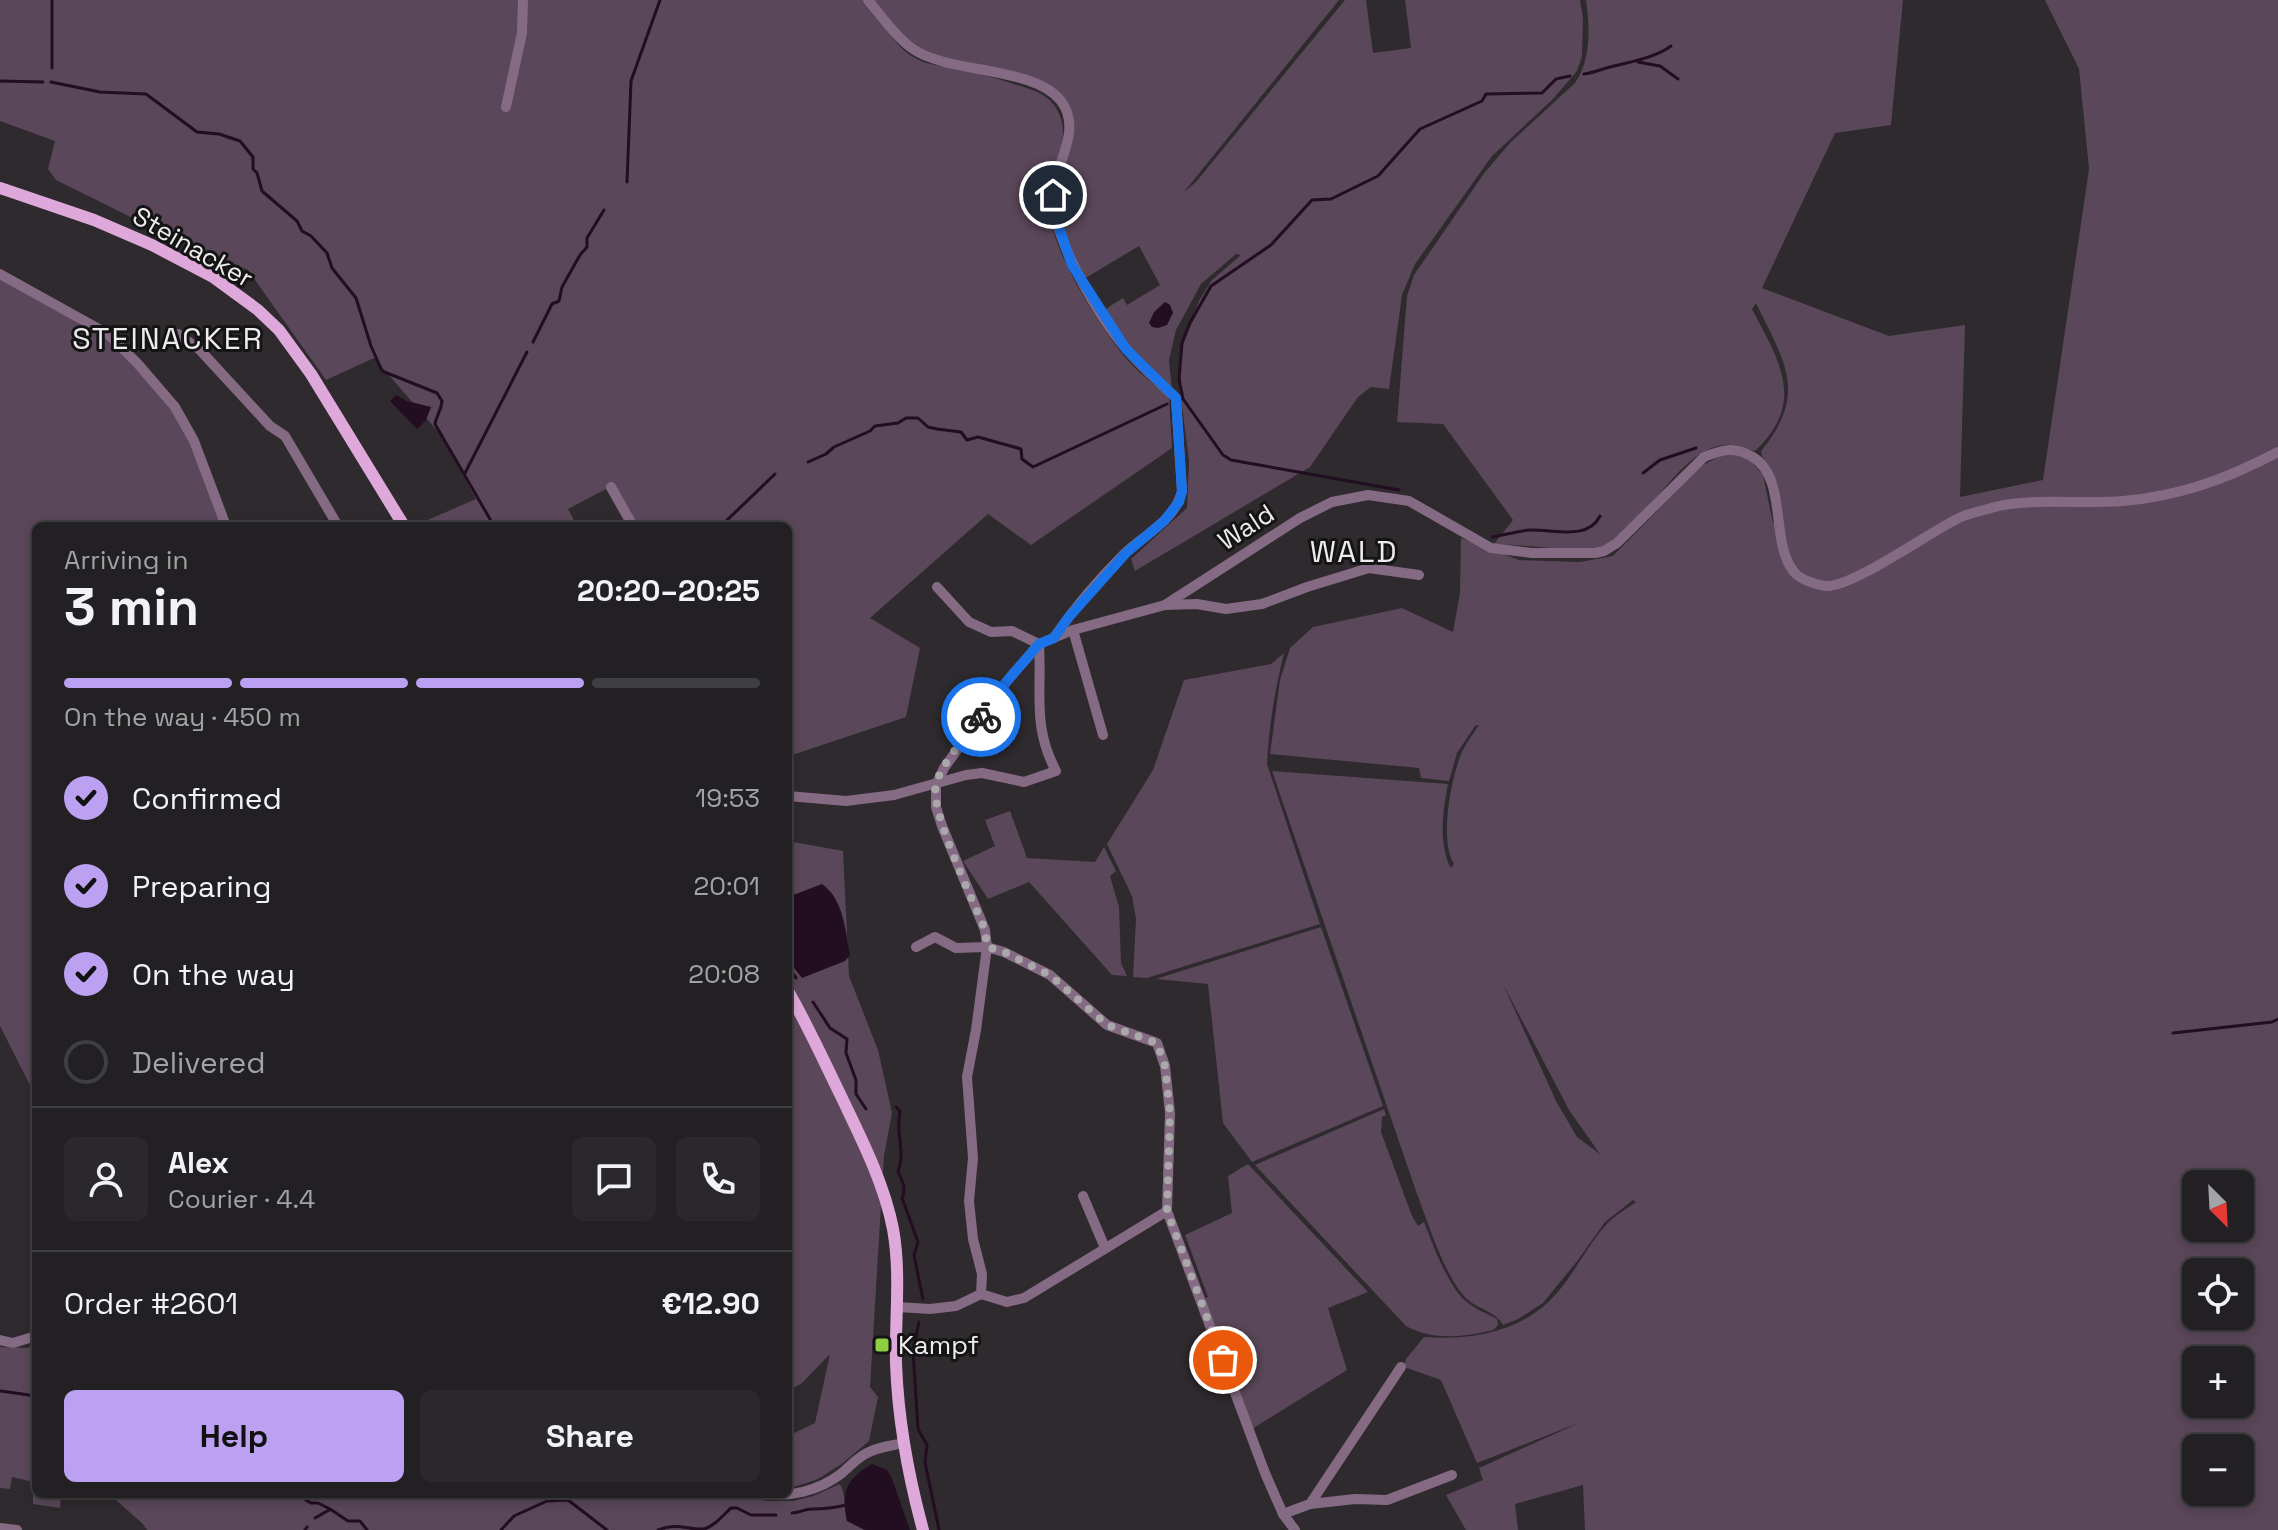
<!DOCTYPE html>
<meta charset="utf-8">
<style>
:root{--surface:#222022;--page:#2a282a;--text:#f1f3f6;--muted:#a2a3a5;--line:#3f3e40;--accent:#bca0f2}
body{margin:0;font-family:"Space Grotesk",sans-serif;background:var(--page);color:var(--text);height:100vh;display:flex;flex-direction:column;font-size:30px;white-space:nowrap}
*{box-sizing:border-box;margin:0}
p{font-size:26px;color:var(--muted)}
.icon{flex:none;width:44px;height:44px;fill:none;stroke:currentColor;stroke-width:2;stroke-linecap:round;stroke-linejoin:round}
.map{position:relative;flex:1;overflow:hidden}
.drawer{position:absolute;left:32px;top:522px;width:760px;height:976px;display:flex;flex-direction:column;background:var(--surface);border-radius:12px;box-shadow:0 4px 12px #0003,0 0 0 2px var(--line)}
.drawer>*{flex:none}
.needle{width:52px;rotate:156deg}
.controls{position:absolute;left:2182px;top:1170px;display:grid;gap:16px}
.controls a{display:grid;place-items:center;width:72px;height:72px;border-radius:12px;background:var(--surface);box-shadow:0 4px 12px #0003,0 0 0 2px var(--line);font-size:40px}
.pin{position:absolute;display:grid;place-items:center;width:68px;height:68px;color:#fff;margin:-34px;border:4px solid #fff;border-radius:50%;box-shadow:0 2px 8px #0007}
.courier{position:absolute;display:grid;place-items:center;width:80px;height:80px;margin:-40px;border:6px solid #1a73e8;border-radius:50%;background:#fff;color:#222;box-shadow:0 2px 10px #0007}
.head em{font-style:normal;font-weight:700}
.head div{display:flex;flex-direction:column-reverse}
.head{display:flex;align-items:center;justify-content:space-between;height:136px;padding:0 32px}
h1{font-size:52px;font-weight:700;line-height:60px}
.bar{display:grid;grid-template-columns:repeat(4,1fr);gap:12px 8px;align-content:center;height:96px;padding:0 32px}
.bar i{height:10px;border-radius:6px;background:var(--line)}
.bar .on{background:var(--accent)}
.bar p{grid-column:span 4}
.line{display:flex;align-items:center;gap:20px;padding:0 32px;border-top:2px solid var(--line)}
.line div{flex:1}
.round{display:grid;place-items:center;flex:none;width:84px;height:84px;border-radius:12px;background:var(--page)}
ol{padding:0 32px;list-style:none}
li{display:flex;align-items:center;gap:24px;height:88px}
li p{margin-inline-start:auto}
li .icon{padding:8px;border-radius:50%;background:var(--accent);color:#111;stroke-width:4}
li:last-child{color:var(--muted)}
li i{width:44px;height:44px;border:4px solid var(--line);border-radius:50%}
.action{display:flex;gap:16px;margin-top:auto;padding:16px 32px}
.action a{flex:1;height:92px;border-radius:12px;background:var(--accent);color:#111;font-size:32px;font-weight:700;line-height:92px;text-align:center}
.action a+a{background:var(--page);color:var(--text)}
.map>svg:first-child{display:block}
.green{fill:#5a4759;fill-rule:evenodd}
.water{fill:#220d21}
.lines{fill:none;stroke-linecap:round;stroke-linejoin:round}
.stream{stroke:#220d21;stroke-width:3}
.minor{stroke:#856a83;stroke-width:10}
.major{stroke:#dfa8da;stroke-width:12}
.done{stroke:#aba8ab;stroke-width:8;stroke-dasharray:0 14.4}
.route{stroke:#1a73e8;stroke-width:10}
.poi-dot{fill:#8fcd42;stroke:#151415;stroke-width:3}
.labels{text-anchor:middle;stroke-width:6;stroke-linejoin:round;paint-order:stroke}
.street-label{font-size:26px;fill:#eeecee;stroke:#151415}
.poi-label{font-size:26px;fill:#eeecee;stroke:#151415;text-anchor:start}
.quarter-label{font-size:30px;letter-spacing:2px;fill:#eeecee;stroke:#151415}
</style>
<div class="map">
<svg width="2278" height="1530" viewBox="0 0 2278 1530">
<rect width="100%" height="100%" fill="#2e2a2e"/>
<g class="green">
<path d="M0 0H865C870 11 878 21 886 30 895 41 904 53 917 59 925 64 937 65 946 67 970 72 994 77 1017 85 1031 89 1045 93 1054 105 1077 138 1049 164 1048 198 1046 243 1096 321 1124 356 1137 371 1153 384 1169 397L1172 448 1031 545 988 514 870 618 920 648 906 717 789 756 788 526H627L606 489 568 509 577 526H414L476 499 440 434 374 358 326 380 248 270 197 250 56 180 48 169 55 141 0 121Z"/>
<polygon points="872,0 1339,0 1184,192 1196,182 1345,0 1366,0 1373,53 1411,48 1405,0 1580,0 1583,19 1582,56 1577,71 1553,99 1492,156 1415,264 1402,295 1389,389 1371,387 1358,397 1310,467 1135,571 1131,559 1187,508 1189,461 1181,397 1180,352 1199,301 1212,280 1241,255 1236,254 1201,284 1176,330 1169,360 1172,390 1147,363 1128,346 1104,310 1123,298 1127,305 1160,285 1139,246 1084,279 1059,221 1056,196 1071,120 1046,84 941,58 915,47 894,27"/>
<path d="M1586 0H1903L1891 125 1835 133 1762 288 1889 336 1965 325 1960 497 2043 480 2089 169 2079 69 2045 0H2278V1530H1585L1583 1485 1515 1504 1518 1530H1466L1446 1495 1483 1480 1479 1468 1581 1422 1477 1463 1441 1380 1404 1367 1406 1359 1424 1337C1466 1340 1513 1334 1546 1304 1571 1282 1584 1249 1606 1225 1614 1216 1626 1209 1636 1202L1633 1200 1605 1222 1578 1260 1543 1303 1518 1319 1503 1325C1495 1310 1475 1309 1464 1296 1444 1274 1428 1223 1417 1194L1272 771 1448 784C1443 810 1438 844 1451 868L1454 864C1439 841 1451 777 1462 752 1466 743 1473 734 1479 725L1475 726 1457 753 1449 781 1421 778 1419 768 1270 754 1280 680 1290 648 1313 627 1402 608 1453 632 1460 593 1461 538 1519 560 1580 562 1613 556 1701 466 1722 455H1741L1752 462 1763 475 1773 523 1783 521 1773 473 1762 456 1761 451C1809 393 1784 361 1756 303L1752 309C1779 361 1807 402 1755 451 1745 448 1736 444 1725 445 1675 449 1644 537 1592 550 1583 553 1571 550 1561 549 1539 547 1516 545 1494 544L1513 520 1443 424 1397 422 1407 296 1414 275 1485 172 1511 142 1575 83C1591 60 1590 28 1586 0ZM1503 984 1569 1110 1600 1154 1577 1137 1556 1101ZM2196 1184H2240V1228H2196ZM2196 1272H2240V1316H2196ZM2196 1360H2240V1404H2196ZM2196 1448H2240V1492H2196Z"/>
<polygon points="0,274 108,334 175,407 226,526 36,526 36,1097 0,1026"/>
<path d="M1284 653C1275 689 1269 726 1267 764L1320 924 1147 978 1133 977 1136 919 1132 896 1107 844 1153 770 1184 680 1271 664Z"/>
<polygon points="1010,811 1027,858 1095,862 1104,847 1116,871 1110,876 1119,907 1121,963 1127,976 1112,975 1029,882 988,899 963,861 995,846 985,820"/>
<polygon points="788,841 843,851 849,976 878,1050 892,1113 884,1156 870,1387 878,1397 869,1441 843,1463 818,1479 788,1489 788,1436 815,1423 830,1354 802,1383 788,1391"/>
<polygon points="1321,927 1383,1106 1252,1162 1223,1123 1208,984 1156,979"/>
<path d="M1384 1109 1386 1115 1382 1117 1381 1132 1412 1216 1418 1226 1424 1222C1432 1243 1450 1291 1468 1303 1476 1309 1487 1314 1497 1319L1498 1325 1493 1330C1465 1337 1432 1341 1406 1326L1255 1165Z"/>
<polygon points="1248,1164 1368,1292 1328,1308 1347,1370 1252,1429 1204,1299 1208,1297 1185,1235 1232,1213 1228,1176"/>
<polygon points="36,1345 36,1494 61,1494 60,1508 33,1504 33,1482 12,1477 10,1489 0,1488 0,1347 27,1348"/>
<path d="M840 1484C846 1494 844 1509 847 1521L865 1530H147L143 1524 109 1494H392L426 1499 456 1494 626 1496 717 1494 768 1501H793L813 1496Z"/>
</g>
<g class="water">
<polygon points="1165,302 1170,305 1173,313 1167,325 1158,328 1152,327 1149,323 1154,312"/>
<polygon points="396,395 407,401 431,407 426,420 417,429 390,401"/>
<path d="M822 884C844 900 845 930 850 955L845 961 802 978 788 960V897Z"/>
<path d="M872 1464 887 1470 891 1476 910 1530H865L847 1521C841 1492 846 1479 872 1464Z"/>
</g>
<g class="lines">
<g class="stream">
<polyline points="52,0 52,68"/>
<polyline points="1638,62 1660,66 1678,79"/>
<path d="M1584 74C1594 73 1601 69 1610 67 1629 62 1655 58 1671 46"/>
<polyline points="0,81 43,82"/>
<path d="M51 82 100 92 146 94 197 132 219 134 240 141 253 157V169L257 173 262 191 297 221 302 231 311 236 327 253 332 268 356 298 371 346 382 371 437 393 442 401C441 412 436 416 435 424L494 526"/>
<polyline points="627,182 631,81 660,0"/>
<polyline points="533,342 552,304 559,301 562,287 580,255 587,247 587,238 604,210"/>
<polyline points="808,462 826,454 834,447 870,431 875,426 898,423 906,418 918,418 928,427 937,429 961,432 967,440 978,437 1021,449 1022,459 1033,467 1167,404"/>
<polyline points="465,473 527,352"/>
<polyline points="1643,473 1660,460 1696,448"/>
<polyline points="1399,490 1231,460 1223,455 1183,399 1179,379 1182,343 1190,323 1211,286 1271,245 1312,200 1331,199 1378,176 1420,129 1482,101 1486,94 1542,93 1556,79 1570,76"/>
<polyline points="721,526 775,474"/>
<path d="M1492 537C1505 535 1518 531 1530 530 1553 529 1588 541 1600 516"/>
<polyline points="788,967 796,978"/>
<polyline points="813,1002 830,1028 847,1039 846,1053 856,1080 856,1094 866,1109"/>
<polyline points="2173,1033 2272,1022 2278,1019"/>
<path d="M896 1107 900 1111C895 1134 906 1150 898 1171 902 1181 907 1188 902 1198L918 1242 914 1255 923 1299"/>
<polyline points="919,1322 913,1351 918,1429 927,1445 925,1462 939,1530"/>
<polyline points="1,1391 36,1396"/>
<polyline points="296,1494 311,1503 318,1503 330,1509 348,1521 360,1521 367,1530"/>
<path d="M792 1513C799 1513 804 1509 812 1509 824 1509 834 1508 846 1505"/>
<polyline points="315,1518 329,1510"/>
<polyline points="305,1530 307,1527"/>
<polyline points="501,1530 514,1516 547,1501 568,1500 607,1530"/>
<path d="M658 1530C678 1522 687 1530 704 1529 715 1526 723 1515 731 1508H737L751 1515H776"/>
</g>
<g class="minor">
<path d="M868 0C882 17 896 37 913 49 949 74 1034 66 1061 101 1083 130 1055 164 1053 194 1051 237 1100 319 1128 351 1143 368 1160 383 1176 398L1182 491C1175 521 1145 534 1124 554 1099 579 1075 607 1055 636"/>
<polyline points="506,107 522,33 523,0"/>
<polyline points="0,274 108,334 138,364 175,407 194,441 226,526"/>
<polyline points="178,334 200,350 270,426 285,436 338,526"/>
<polyline points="611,487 633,526"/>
<path d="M1165 605 1300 518 1332 502 1368 495 1409 501 1491 548 1532 553H1595L1604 551 1617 543 1704 457C1721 450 1734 446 1751 456 1789 477 1769 541 1794 572 1802 581 1814 584 1826 586 1852 588 1932 530 1961 517 1968 514 1976 512 1984 510 2026 496 2079 505 2123 501 2180 496 2227 479 2278 452"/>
<polyline points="1073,630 1103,735"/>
<path d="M788 796 846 801 894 795 966 775 982 773 1024 782 1056 771C1032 726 1042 693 1039 644L1012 631 991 632 969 622 937 587"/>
<polyline points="916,947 935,937 956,948 987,947 1004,952 1050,975 1107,1025 1157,1043 1165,1066 1170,1113 1167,1211 1265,1473 1283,1514 1295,1530"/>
<polyline points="1083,1196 1105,1248"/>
<polyline points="981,1294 1007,1302 1024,1298 1167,1211"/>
<polyline points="897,1307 930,1309 956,1306 981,1294 982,1274 973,1239 969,1201 973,1158 967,1077 976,1030 987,947 985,930 942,826 936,807 936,785 944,768 1007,681 1039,644 1073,630 1165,605 1197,604 1226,609 1262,604 1307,587 1369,568 1419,575"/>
<polyline points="0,1340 13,1343 36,1336"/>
<path d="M760 1494C789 1498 819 1491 842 1473 850 1466 857 1458 867 1453 878 1447 891 1446 903 1443"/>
<polyline points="1310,1504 1355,1499 1387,1500 1452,1475"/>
<polyline points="1283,1514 1310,1504 1401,1367"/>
<polyline points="0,1528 17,1530"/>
</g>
<g class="major">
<polyline points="0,188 94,220 152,245 213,277 258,310 279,330 311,374 404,526"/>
<path d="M788 991C807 1024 823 1059 840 1094 860 1136 884 1182 893 1229 901 1273 895 1318 896 1363 898 1420 908 1475 923 1530"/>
</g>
</g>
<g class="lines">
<path class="done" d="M981 717C968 735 942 762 936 784 929 810 973 900 985 930L987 947 1004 952 1050 975 1107 1025 1157 1043 1165 1066 1170 1113 1167 1211 1223 1360"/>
<polyline class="route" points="981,717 1007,681 1039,644 1054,638 1068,618 1126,553 1164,521 1179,502 1182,491 1176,398 1126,349 1072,265 1057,222 1053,195"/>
</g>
<rect class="poi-dot" x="874" y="1337" width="16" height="16" rx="4"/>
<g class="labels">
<g class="street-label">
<text transform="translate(193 247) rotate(30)" y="9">Steinacker</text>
<text transform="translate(1246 527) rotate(-33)" y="9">Wald</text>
</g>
<g class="poi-label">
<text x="898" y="1354">Kampf</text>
</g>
<g class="quarter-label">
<text x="168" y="349">STEINACKER</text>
<text x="1354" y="562">WALD</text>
</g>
</g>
</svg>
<div class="controls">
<a><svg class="needle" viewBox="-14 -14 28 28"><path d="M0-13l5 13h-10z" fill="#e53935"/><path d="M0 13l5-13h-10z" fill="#a2a3a5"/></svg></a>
<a><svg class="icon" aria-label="locate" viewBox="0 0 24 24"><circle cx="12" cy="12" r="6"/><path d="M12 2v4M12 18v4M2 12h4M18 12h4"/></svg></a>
<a>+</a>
<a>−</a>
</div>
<div class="pin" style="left:1223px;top:1360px;background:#ea580c"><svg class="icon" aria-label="bag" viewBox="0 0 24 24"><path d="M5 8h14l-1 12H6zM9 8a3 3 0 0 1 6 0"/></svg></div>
<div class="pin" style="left:1053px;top:195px;background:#1f2937"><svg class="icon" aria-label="home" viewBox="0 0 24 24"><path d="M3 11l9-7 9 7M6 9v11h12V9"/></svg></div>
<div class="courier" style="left:981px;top:717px"><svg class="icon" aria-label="bike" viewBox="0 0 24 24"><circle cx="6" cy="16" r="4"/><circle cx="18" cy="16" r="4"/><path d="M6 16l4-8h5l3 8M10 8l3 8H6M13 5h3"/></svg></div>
<section class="drawer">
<div class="head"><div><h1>3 min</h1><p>Arriving in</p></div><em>20:20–20:25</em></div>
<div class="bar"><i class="on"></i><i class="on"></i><i class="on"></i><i></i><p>On the way · 450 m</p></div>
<ol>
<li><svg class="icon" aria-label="check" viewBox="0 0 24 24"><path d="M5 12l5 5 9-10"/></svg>Confirmed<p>19:53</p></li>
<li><svg class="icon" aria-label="check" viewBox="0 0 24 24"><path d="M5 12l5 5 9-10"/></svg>Preparing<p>20:01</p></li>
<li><svg class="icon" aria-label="check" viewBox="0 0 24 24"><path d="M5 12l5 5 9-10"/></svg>On the way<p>20:08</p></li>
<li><i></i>Delivered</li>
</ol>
<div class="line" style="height:144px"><a class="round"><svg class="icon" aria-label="person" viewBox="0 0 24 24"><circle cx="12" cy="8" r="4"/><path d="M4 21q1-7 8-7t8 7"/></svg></a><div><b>Alex</b><p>Courier · 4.4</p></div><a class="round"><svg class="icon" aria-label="chat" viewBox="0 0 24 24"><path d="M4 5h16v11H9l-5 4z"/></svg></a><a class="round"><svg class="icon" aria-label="phone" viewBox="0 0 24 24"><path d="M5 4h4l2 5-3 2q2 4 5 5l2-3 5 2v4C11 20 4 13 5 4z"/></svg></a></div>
<div class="line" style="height:104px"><div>Order #2601</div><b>€12.90</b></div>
<div class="action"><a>Help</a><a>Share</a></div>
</section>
</div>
